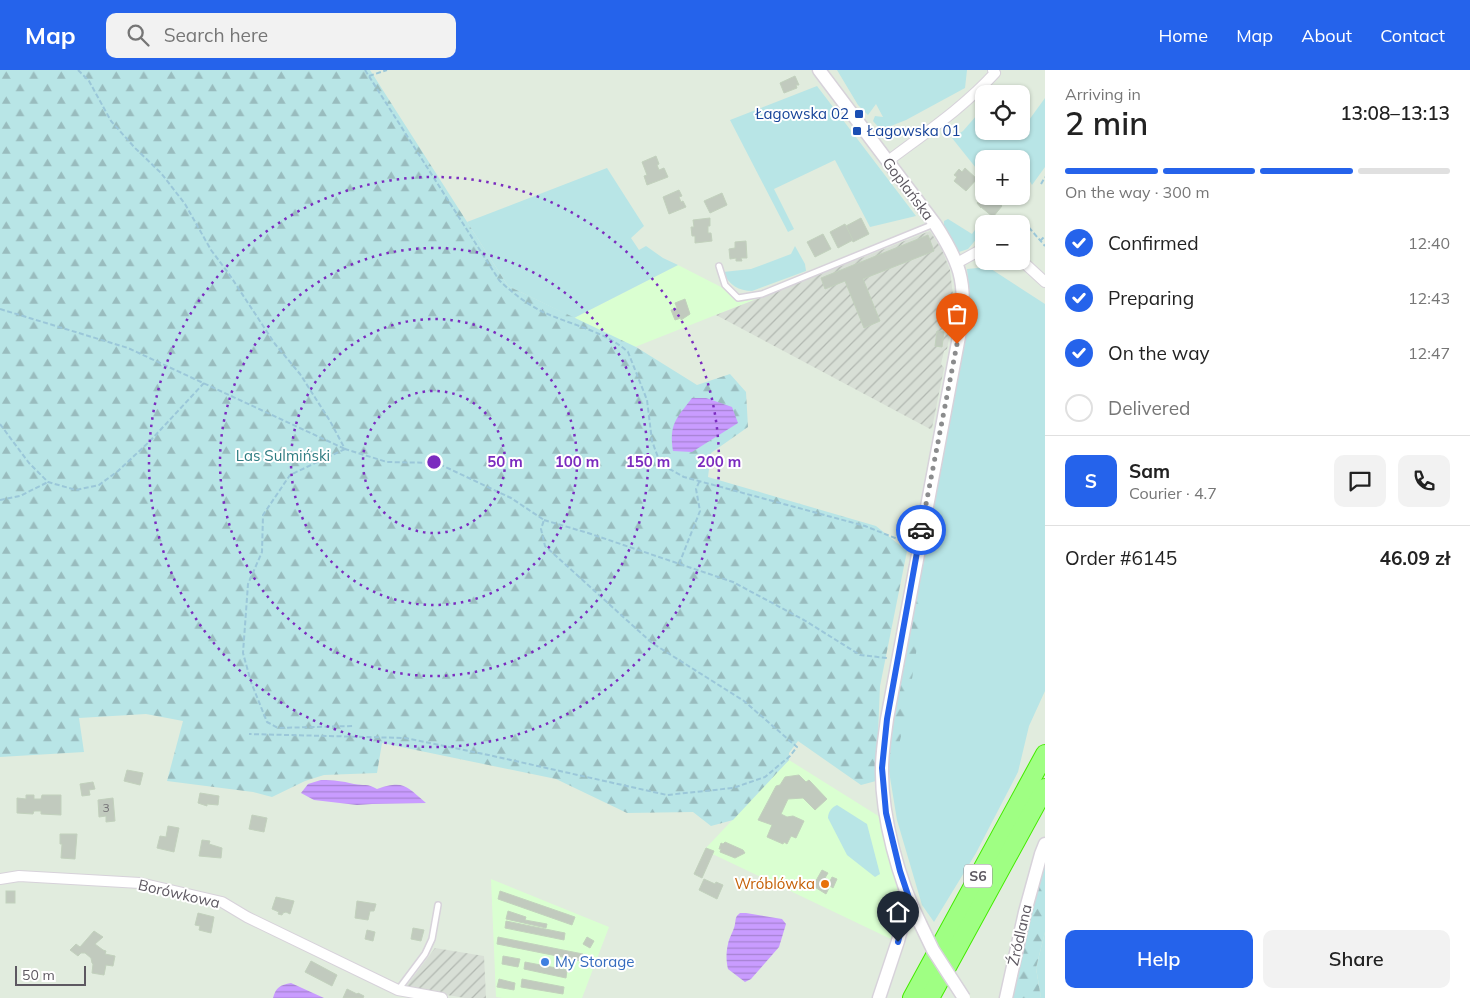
<!DOCTYPE html>
<meta charset="utf-8">
<style>
:root{--surface:#fff;--page:#f2f2f2;--text:#222;--muted:#767676;--line:#e0e0e0;--accent:#2563eb}
body{margin:0;font-family:Mulish,sans-serif;background:var(--page);color:var(--text);height:100vh;display:flex;flex-direction:column;font-size:19px;white-space:nowrap}
*{box-sizing:border-box;margin:0}
p{font-size:16px;color:var(--muted)}
.icon{flex:none;width:28px;height:28px;fill:none;stroke:currentColor;stroke-width:2;stroke-linecap:round;stroke-linejoin:round}
.map{position:relative;flex:1;overflow:hidden}
.panel{display:flex;flex-direction:column;background:var(--surface);width:425px}
.panel>*{flex:none}
.controls{position:absolute;left:975px;top:15px;display:grid;gap:10px}
.controls a{display:grid;place-items:center;width:55px;height:55px;border-radius:10px;background:var(--surface);box-shadow:0 1px 4px #0004;font-size:25px}
.scale{position:absolute;left:15px;bottom:12px;width:71px;box-sizing:border-box;padding-left:5px;border:2px solid #5d5861;border-top:0;font-size:14px;line-height:18px;white-space:nowrap;color:#5d5861;-webkit-text-stroke:4px #fff;paint-order:stroke}
.pin{position:absolute;display:grid;place-items:center;width:42px;height:42px;color:#fff;margin:-51px -21px;border-radius:50% 50% 50% 0;rotate:-45deg;box-shadow:0 0 5px #0007}
.pin .icon{rotate:45deg}
.courier{position:absolute;display:grid;place-items:center;width:50px;height:50px;margin:-25px;border:4px solid #2563eb;border-radius:50%;background:#fff;color:#222;box-shadow:0 1px 6px #0007}
.overview em{font-style:normal;font-weight:600}
.overview div{display:flex;flex-direction:column-reverse}
.overview{display:flex;align-items:center;justify-content:space-between;height:85px;padding:0 20px}
h1{font-size:32px;font-weight:600;line-height:38px}
.bar{display:grid;grid-template-columns:repeat(4,1fr);gap:8px 5px;align-content:center;height:60px;padding:0 20px}
.bar i{height:6px;border-radius:4px;background:var(--line)}
.bar .on{background:var(--accent)}
.bar p{grid-column:span 4}
.line{display:flex;align-items:center;gap:12px;padding:0 20px;border-top:1px solid var(--line)}
.line div{flex:1}
.round{display:grid;place-items:center;flex:none;width:52px;height:52px;border-radius:10px;background:var(--page)}
ol{padding:0 20px;list-style:none}
li{display:flex;align-items:center;gap:15px;height:55px}
li p{margin-inline-start:auto}
li .icon{padding:5px;border-radius:50%;background:var(--accent);color:#fff;stroke-width:4}
li:last-child{color:var(--muted)}
li i{width:28px;height:28px;border:2px solid var(--line);border-radius:50%}
.button{display:flex;gap:10px;margin-top:auto;padding:10px 20px}
.button a{flex:1;height:58px;border-radius:10px;background:var(--accent);color:#fff;font-size:20px;font-weight:600;line-height:58px;text-align:center}
.button a+a{background:var(--page);color:var(--text)}
header{display:flex;align-items:center;gap:30px;box-sizing:border-box;height:70px;padding:0 25px;background:var(--accent);color:#fff}
header strong{font-size:24px}
nav{display:flex;gap:28px;margin-inline-start:auto;font-size:18px}
.search{width:350px;height:45px;background:var(--page);display:flex;align-items:center;gap:12px;box-sizing:border-box;padding:0 18px;border-radius:10px;color:var(--muted);font-size:19px}
main{display:flex;flex:1;min-height:0}
.map>svg:first-child{display:block}
.commercial{fill:#daffd1}
.industrial{fill:url(#industrial-furrows)}
.green{fill:#b8e5e6}
.forest{fill:url(#forest-firs)}
.water{fill:url(#water-rules)}
.building{fill:#c1cabe;stroke:#c2d1bd}
.lines{fill:none;stroke-linecap:round;stroke-linejoin:round}
.service-casing{stroke:#d7d2da;stroke-width:8}
.minor-casing{stroke:#d7d2da;stroke-width:12}
.tertiary-casing{stroke:#d7d2da;stroke-width:15}
.motorway-casing{stroke:#44eb00;stroke-width:20}
.path{stroke:#9bc7d9;stroke-width:2;stroke-dasharray:5 2.5;stroke-linecap:butt}
.service{stroke:#fff;stroke-width:5}
.minor{stroke:#fff;stroke-width:10}
.tertiary{stroke:#fff;stroke-width:12}
.motorway{stroke:#9fff83;stroke-width:18}
.tertiary-bridge-casing{stroke:#d7d2da;stroke-width:15;stroke-linecap:butt}
.tertiary-bridge{stroke:#fff;stroke-width:12}
.done{stroke:#8b8c8d;stroke-width:5;stroke-dasharray:0 9}
.route{stroke:#2563eb;stroke-width:6}
.ring{fill:none;stroke:#7b2cbf;stroke-width:2.5;stroke-dasharray:2.5 5}
.transit-dot{fill:#1a4fb4;stroke:#fff;stroke-width:2}
.food-dot{fill:#e8710a;stroke:#fff;stroke-width:2}
.shop-dot{fill:#3f7fe0;stroke:#fff;stroke-width:2}
.labels{text-anchor:middle;stroke-width:4;stroke-linejoin:round;paint-order:stroke}
.number-label{font-size:12px;fill:#767478}
.shield{fill:#fff;stroke:#8e8a90;stroke-width:1}
.shield-label{font-size:14px;font-weight:bold;fill:#5d5861}
.transit-label{font-size:15px;fill:#164399;stroke:#fff;text-anchor:end}
.street-label{font-size:15px;fill:#5d5861;stroke:#fff}
.park-label{font-size:15px;fill:#2e7c82;stroke:#fff}
.food-label{font-size:15px;fill:#c56008;stroke:#fff;text-anchor:end}
.shop-label{font-size:15px;fill:#366cbe;stroke:#fff;text-anchor:start}
.centre{fill:#7b2cbf;stroke:#fff;stroke-width:2.5}
.ring-label{font-size:15px;text-anchor:middle;font-weight:bold;fill:#7b2cbf;stroke:#fff;stroke-width:4;stroke-linejoin:round;paint-order:stroke}
</style>
<header>
<strong>Map</strong>
<div class="search"><svg class="icon" aria-label="search" viewBox="0 0 24 24"><circle cx="10" cy="10" r="6"/><path d="M15 15l6 6"/></svg>Search here</div>
<nav><a>Home</a><a>Map</a><a>About</a><a>Contact</a></nav>
</header>
<main>
<div class="map">
<svg width="1045" height="928" viewBox="0 0 1045 928">
<defs>
<pattern id="industrial-furrows" width="10" height="10" patternUnits="userSpaceOnUse" patternTransform="scale(1.25)"><rect width="10" height="10" fill="#d8dfd6"/><path d="M-1 1l2-2M0 10L10 0M9 11l2-2" fill="none" stroke="#b2b8b1"/></pattern>
<pattern id="forest-firs" width="22" height="20" patternUnits="userSpaceOnUse" patternTransform="scale(1.25)"><rect width="22" height="20" fill="#b8e5e6"/><path d="M5 1l3.5 6h-7zM16 11l3.5 6h-7z" fill="#99bcbe"/></pattern>
<pattern id="water-rules" width="6" height="5" patternUnits="userSpaceOnUse" patternTransform="scale(1.25)"><rect width="6" height="5" fill="#c99cff"/><path d="M0 2.5h6" fill="none" stroke="#a682d2"/></pattern>
</defs>
<rect width="100%" height="100%" fill="#e1ecde"/>
<g class="commercial">
<polygon points="678,195 721,217 740,232 761,227 635,277 574,248"/>
<polygon points="789,690 880,747 899,827 893,870 704,780"/>
<polygon points="491,809 609,857 582,928 503,928 496,927"/>
</g>
<g class="industrial">
<polygon points="930,161 942,180 950,200 954,234 951,259 947,279 944,281 941,294 944,298 932,358 930,359 716,245"/>
<polygon points="435,878 484,886 486,928 465,928 405,918"/>
</g>
<g class="green">
<polygon points="837,0 967,0 965,18 906,50 881,60 873,51 875,46 883,47 876,34 868,45 858,35"/>
<polygon points="817,16 916,146 870,157 835,90 774,119 794,159 788,162 730,50"/>
<polygon points="1045,28 1045,97 1032,115 1021,95 1021,89 1018,89 1015,83 1009,89 984,89 984,108 952,68 963,61 984,37 984,61 1021,61"/>
<polygon points="607,98 644,156 631,168 639,180 646,176 663,188 678,195 574,248 508,216 467,152"/>
<polygon points="948,149 972,164 977,157 984,161 984,167 979,166 968,179 959,182 944,158 944,151"/>
<path d="M795 176 805 194 806 201 752 221C739 221 729 215 723 202L751 199 791 184Z"/>
<polygon points="988,197 1045,234 1045,621 1029,656 1018,702 976,783 934,852 922,835 897,750 887,689 914,525 965,257 970,226 967,199"/>
<path d="M837 735 867 754 880 804 875 807 847 785 828 748C828 742 832 737 837 735Z"/>
<polygon points="1045,862 1045,928 1041,928 1036,898"/>
</g>
<g class="forest">
<polygon points="0,0 370,0 508,216 636,277 697,315 730,304 746,322 748,357 711,383 708,407 876,456 907,481 880,616 876,711 861,715 798,671 789,683 789,690 733,750 711,756 693,742 627,743 556,709 382,673 377,703 324,705 305,711 272,727 253,722 167,711 183,651 146,644 79,648 84,682 0,687"/>
<polygon points="914,525 924,532 907,641 896,687 887,689 886,676"/>
<polygon points="1045,786 1045,862 1036,898 1041,928 1010,928"/>
</g>
<g class="water">
<path d="M692 328H706L732 337 738 353 692 382 673 381C669 354 676 349 692 328Z"/>
<path d="M321 710C335 710 341 711 354 714 364 716 367 713 377 719 404 710 406 716 426 733L372 734 357 735 314 730 301 723 308 714Z"/>
<path d="M740 843H746L782 849 786 854 779 877 751 909 745 912 728 899C726 891 726 882 728 874 729 867 734 861 735 854 736 848 735 847 740 843Z"/>
<path d="M291 913 324 928H273C276 917 280 915 291 913Z"/>
</g>
<g class="building">
<polygon points="795,6 799,15 796,15 797,18 784,23 780,13"/>
<polygon points="656,86 659,94 657,95 659,100 664,98 668,107 647,115 644,106 647,105 642,92"/>
<polygon points="965,98 977,109 966,121 954,111 957,107 954,105 959,99 962,102"/>
<polygon points="679,120 682,126 679,127 681,132 683,131 686,137 669,144 663,127"/>
<polygon points="722,123 727,135 710,143 704,131"/>
<polygon points="984,125 984,126 991,126 1002,136 993,147 981,137 981,138 977,133"/>
<polygon points="710,148 710,156 708,156 708,163 711,163 712,171 695,173 695,166 692,166 691,157 694,157 693,150"/>
<polygon points="861,148 869,164 853,172 846,156"/>
<polygon points="845,154 853,170 838,178 830,162"/>
<polygon points="823,164 831,179 815,187 807,172"/>
<polygon points="928,165 934,181 863,209 880,251 864,258 845,211 825,219 821,208"/>
<polygon points="746,171 747,188 741,188 742,191 736,191 736,188 730,189 729,179 735,178 735,172"/>
<polygon points="685,229 690,244 681,250 681,248 675,250 671,240 677,238 675,233"/>
<polygon points="937,261 944,262 942,277 935,276"/>
<polygon points="127,700 143,703 140,715 124,711"/>
<polygon points="799,705 806,712 809,710 827,729 815,740 803,728 788,729 781,744 787,747 793,746 804,751 796,768 791,766 787,774 784,772 783,774 767,767 772,755 758,750 776,716 780,715 785,707"/>
<polygon points="93,712 95,719 89,720 90,725 82,726 80,714"/>
<polygon points="200,723 219,726 218,735 207,734 207,736 198,733"/>
<polygon points="26,725 34,725 34,729 41,729 42,725 61,725 61,745 41,744 41,741 34,741 33,744 17,743 17,728 26,729"/>
<polygon points="113,728 115,751 106,752 106,746 99,747 98,730"/>
<polygon points="252,745 267,748 264,762 249,759"/>
<polygon points="168,756 179,758 174,782 157,778 160,766 166,767"/>
<polygon points="60,764 77,764 75,789 61,788 62,774 60,774"/>
<polygon points="202,770 210,771 209,774 222,778 221,788 199,786"/>
<polygon points="725,772 743,780 745,783 735,788 720,782 721,779 719,779 721,773 723,774"/>
<polygon points="706,778 714,781 702,808 694,804"/>
<polygon points="822,800 828,803 825,808 830,811 832,807 837,809 833,818 830,816 826,824 813,816"/>
<polygon points="704,809 715,814 716,812 723,815 717,829 699,820"/>
<rect x="6" y="821" width="9" height="12"/>
<polygon points="500,821 575,847 572,855 498,829"/>
<polygon points="276,827 294,831 290,844 286,842 283,843 282,845 278,844 279,842 272,839"/>
<polygon points="357,831 376,834 374,841 370,841 368,850 355,848"/>
<polygon points="508,841 526,847 525,850 547,854 546,858 506,849"/>
<polygon points="198,843 214,847 211,863 199,860 200,856 195,855"/>
<polygon points="506,851 565,863 564,870 505,858"/>
<polygon points="413,858 424,860 421,871 411,869"/>
<polygon points="367,860 375,862 373,871 365,869"/>
<polygon points="94,861 103,867 95,874 103,880 106,881 105,884 115,886 113,896 106,895 104,905 92,903 93,894 92,893 91,888 85,883 81,883 78,886 70,880 76,874 80,877"/>
<polygon points="498,867 583,884 582,891 497,874"/>
<polygon points="587,867 594,871 590,878 583,874"/>
<polygon points="503,886 520,889 518,897 502,894"/>
<polygon points="311,891 337,905 332,916 305,902"/>
<polygon points="525,892 567,900 566,908 524,899"/>
<polygon points="499,909 515,913 514,920 497,917"/>
<polygon points="522,909 564,917 563,924 521,917"/>
<polygon points="347,919 357,924 358,923 364,926 363,928 343,928"/>
</g>
<g class="lines">
<defs>
<g id="service">
<polyline points="719,196 725,215 738,228 762,224 934,154"/>
<polyline points="398,920 425,884 432,869 438,835"/>
</g>
<g id="minor">
<path d="M888 91C925 63 963 38 995 3L993 0"/>
<polyline points="1021,190 1045,212"/>
<polyline points="957,193 984,178"/>
<polyline points="0,809 19,806 140,813 222,832 247,847 398,920 442,928"/>
</g>
<g id="tertiary">
<path d="M819 0 935 154C959 191 967 211 961 256L887 649C885 665 882 682 882 698 881 746 899 811 920 853"/>
<polyline points="879,928 898,871 905,845 913,840"/>
<polyline points="1006,928 1025,842 1041,784 1045,774"/>
</g>
<g id="motorway">
<polyline points="912,928 1045,684"/>
<polyline points="930,928 1045,718"/>
</g>
</defs>
<use href="#service" class="service-casing"/>
<use href="#minor" class="minor-casing"/>
<use href="#tertiary" class="tertiary-casing"/>
<use href="#motorway" class="motorway-casing"/>
<g class="path">
<polyline points="78,0 89,11 111,51 135,78 161,103 185,134 211,180 229,204 275,274 300,304 330,351 345,379 387,392 437,393 511,428 544,450 541,459 545,476 652,573 744,631 797,677 790,686 765,707 733,718 667,725 484,684 405,668 249,664"/>
<path d="M365 0 499 210C511 222 527 234 543 242 571 255 605 261 628 282L647 330 652 371 659 390 664 396 684 407 865 456 910 474"/>
<polyline points="369,6 387,0"/>
<polyline points="1041,114 1045,107"/>
<polyline points="1019,146 1045,176"/>
<polyline points="1040,171 1045,166"/>
<polyline points="0,239 128,278 345,379"/>
<polyline points="0,354 29,393 48,412 76,420 99,415 118,401 150,371 204,313"/>
<polyline points="345,379 290,405 263,445 262,482 248,514 243,583 251,612 267,652 278,658 353,656"/>
<polyline points="0,430 20,426 48,412"/>
<polyline points="544,450 588,463 733,512 804,550 860,585 887,588"/>
<polyline points="679,494 700,441 696,419 700,410"/>
</g>
<use href="#service" class="service"/>
<use href="#minor" class="minor"/>
<use href="#tertiary" class="tertiary"/>
<use href="#motorway" class="motorway"/>
<defs>
<polyline id="tertiary-bridge" points="920,853 933,880 964,928"/>
</defs>
<use href="#tertiary-bridge" class="tertiary-bridge-casing"/>
<use href="#tertiary-bridge" class="tertiary-bridge"/>
</g>
<g class="lines">
<polyline class="done" points="921,460 957,274"/>
<polyline class="route" points="898,872 905,845 913,840 900,801 886,743 882,698 887,649 921,460"/>
</g>
<g class="ring">
<circle cx="434" cy="392" r="71"/>
<circle cx="434" cy="392" r="143"/>
<circle cx="434" cy="392" r="214"/>
<circle cx="434" cy="392" r="285"/>
</g>
<g class="transit-dot">
<rect x="854" y="39" width="10" height="10" rx="2.5"/>
<rect x="852" y="56" width="10" height="10" rx="2.5"/>
</g>
<circle class="food-dot" cx="825" cy="814" r="5"/>
<circle class="shop-dot" cx="545" cy="892" r="5"/>
<g class="labels">
<g class="number-label">
<text x="106" y="742">3</text>
</g>
<rect class="shield" x="964" y="794.5" width="28" height="23" rx="4"/>
<g class="shield-label">
<text x="978" y="811">S6</text>
</g>
<g class="transit-label">
<text x="849" y="49">Łagowska 02</text>
<text x="867" y="66" text-anchor="start">Łagowska 01</text>
</g>
<g class="street-label">
<text transform="translate(908 119) rotate(53)" y="5">Goplańska</text>
<text transform="translate(179 824) rotate(13)" y="5">Borówkowa</text>
<text transform="translate(1020 865) rotate(-77)" y="5">Źródlana</text>
</g>
<g class="park-label">
<text x="283" y="391">Las Sulmiński</text>
</g>
<g class="food-label">
<text x="815" y="819">Wróblówka</text>
</g>
<g class="shop-label">
<text x="555" y="897">My Storage</text>
</g>
</g>
<circle cx="434" cy="392" r="8" class="centre"/>
<g class="ring-label">
<text x="505" y="397">50 m</text>
<text x="577" y="397">100 m</text>
<text x="648" y="397">150 m</text>
<text x="719" y="397">200 m</text>
</g>
</svg>
<div class="controls">
<a><svg class="icon" aria-label="locate" viewBox="0 0 24 24"><circle cx="12" cy="12" r="6"/><path d="M12 2v4M12 18v4M2 12h4M18 12h4"/></svg></a>
<a>+</a>
<a>−</a>
</div>
<div class="scale">50 m</div>
<div class="pin" style="left:957px;top:274px;background:#ea580c"><svg class="icon" aria-label="bag" viewBox="0 0 24 24"><path d="M5 8h14l-1 12H6zM9 8a3 3 0 0 1 6 0"/></svg></div>
<div class="pin" style="left:898px;top:872px;background:#1f2937"><svg class="icon" aria-label="home" viewBox="0 0 24 24"><path d="M3 11l9-7 9 7M6 9v11h12V9"/></svg></div>
<div class="courier" style="left:921px;top:460px"><svg class="icon" aria-label="car" viewBox="0 0 24 24"><path d="M5 17H2v-5l4-1 3-4h7l3 4 3 1v5h-3M9 17h6M6 11h13"/><circle cx="7" cy="17" r="2"/><circle cx="17" cy="17" r="2"/></svg></div>
</div>
<section class="panel">
<div class="overview"><div><h1>2 min</h1><p>Arriving in</p></div><em>13:08–13:13</em></div>
<div class="bar"><i class="on"></i><i class="on"></i><i class="on"></i><i></i><p>On the way · 300 m</p></div>
<ol>
<li><svg class="icon" aria-label="check" viewBox="0 0 24 24"><path d="M5 12l5 5 9-10"/></svg>Confirmed<p>12:40</p></li>
<li><svg class="icon" aria-label="check" viewBox="0 0 24 24"><path d="M5 12l5 5 9-10"/></svg>Preparing<p>12:43</p></li>
<li><svg class="icon" aria-label="check" viewBox="0 0 24 24"><path d="M5 12l5 5 9-10"/></svg>On the way<p>12:47</p></li>
<li><i></i>Delivered</li>
</ol>
<div class="line" style="height:90px"><b class="round" style="background:var(--accent);color:#fff">S</b><div><b>Sam</b><p>Courier · 4.7</p></div><a class="round"><svg class="icon" aria-label="chat" viewBox="0 0 24 24"><path d="M4 5h16v11H9l-5 4z"/></svg></a><a class="round"><svg class="icon" aria-label="phone" viewBox="0 0 24 24"><path d="M5 4h4l2 5-3 2q2 4 5 5l2-3 5 2v4C11 20 4 13 5 4z"/></svg></a></div>
<div class="line" style="height:65px"><div>Order #6145</div><b>46.09 zł</b></div>
<div class="button"><a>Help</a><a>Share</a></div>
</section>
</main>
